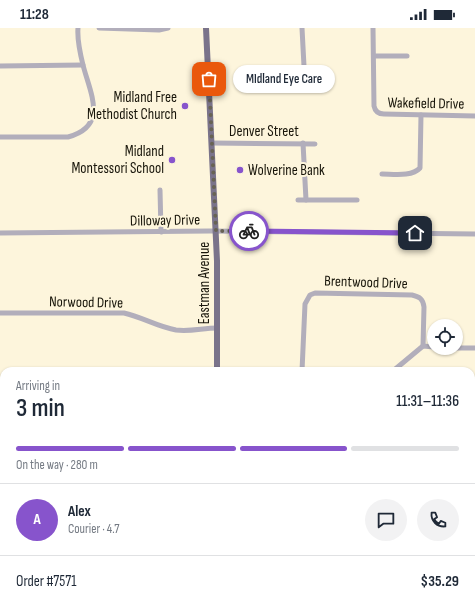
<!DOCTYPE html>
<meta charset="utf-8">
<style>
:root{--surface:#fff;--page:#f2f2f3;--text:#1f2937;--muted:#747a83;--line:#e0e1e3;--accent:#8754cc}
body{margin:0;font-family:"Sofia Sans Condensed",sans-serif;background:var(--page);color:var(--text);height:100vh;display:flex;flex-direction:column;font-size:15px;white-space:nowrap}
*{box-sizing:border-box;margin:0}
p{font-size:13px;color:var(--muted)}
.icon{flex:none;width:22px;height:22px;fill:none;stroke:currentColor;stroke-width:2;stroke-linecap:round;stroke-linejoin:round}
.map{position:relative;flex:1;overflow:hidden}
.drawer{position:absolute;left:0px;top:339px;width:475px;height:248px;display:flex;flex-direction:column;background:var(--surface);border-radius:12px 12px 0 0;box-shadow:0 1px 3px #0004}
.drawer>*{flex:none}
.tools{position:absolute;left:427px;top:291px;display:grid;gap:8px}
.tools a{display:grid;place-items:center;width:36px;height:36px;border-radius:50%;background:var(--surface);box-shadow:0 1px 3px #0004;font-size:20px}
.pin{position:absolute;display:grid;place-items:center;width:34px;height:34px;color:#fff;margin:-17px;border-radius:8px;box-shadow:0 2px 6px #0006}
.courier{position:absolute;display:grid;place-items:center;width:40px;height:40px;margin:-20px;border:3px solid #8754cc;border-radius:50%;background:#fff;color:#222;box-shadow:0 1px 5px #0007}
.bubble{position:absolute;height:28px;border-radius:14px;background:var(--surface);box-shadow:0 1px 3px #0004;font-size:13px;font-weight:600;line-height:28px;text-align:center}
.overview em{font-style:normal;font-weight:600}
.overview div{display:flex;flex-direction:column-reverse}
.overview{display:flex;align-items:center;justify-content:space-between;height:68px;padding:0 16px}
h1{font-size:26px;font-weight:600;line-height:30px}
.bar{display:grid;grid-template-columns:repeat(4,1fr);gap:6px 4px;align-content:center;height:48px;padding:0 16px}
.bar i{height:5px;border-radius:3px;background:var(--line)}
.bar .on{background:var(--accent)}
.bar p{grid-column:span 4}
.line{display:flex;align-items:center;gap:10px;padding:0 16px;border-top:1px solid var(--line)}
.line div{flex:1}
.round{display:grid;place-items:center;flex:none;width:42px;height:42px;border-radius:21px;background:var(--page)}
.status{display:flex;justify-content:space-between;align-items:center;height:28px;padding:0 20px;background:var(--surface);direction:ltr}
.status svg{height:11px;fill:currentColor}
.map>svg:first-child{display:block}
.green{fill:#d7c58e}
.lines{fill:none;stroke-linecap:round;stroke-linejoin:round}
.minor{stroke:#b2aebb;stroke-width:5}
.major{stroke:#7a738a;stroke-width:6}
.done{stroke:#686354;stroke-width:4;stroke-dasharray:0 7.2}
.route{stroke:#8754cc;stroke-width:5}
.poi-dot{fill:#8754cc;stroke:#fdf5dc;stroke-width:1.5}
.labels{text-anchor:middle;stroke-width:4;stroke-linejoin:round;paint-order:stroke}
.poi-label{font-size:15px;fill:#18150a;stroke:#fdf5dc;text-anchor:end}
.street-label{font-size:15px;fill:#18150a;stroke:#fdf5dc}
</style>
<div class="status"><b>11:28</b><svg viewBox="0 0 49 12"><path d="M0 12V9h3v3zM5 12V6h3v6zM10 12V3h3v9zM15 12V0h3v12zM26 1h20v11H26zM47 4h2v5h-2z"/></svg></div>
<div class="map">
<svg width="475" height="587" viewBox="0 0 475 587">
<rect width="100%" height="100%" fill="#fdf5dc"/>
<rect class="green" x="241" y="583" width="54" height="4"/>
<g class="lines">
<g class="minor">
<polyline points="99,0 159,2 168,0"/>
<polyline points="302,0 305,57"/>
<path d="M373 0 374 78C375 83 378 86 384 86L475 88"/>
<polyline points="374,28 407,28"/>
<polyline points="0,38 83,37"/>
<path d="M0 109H68C109 98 90 65 83 37 80 25 77 12 78 0"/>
<polyline points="212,115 315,116"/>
<polyline points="303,115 306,172"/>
<path d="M382 146C393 146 412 149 420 140L421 87"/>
<polyline points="160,162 161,204"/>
<polyline points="298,172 357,172"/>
<polyline points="0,205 210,203 475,206"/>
<path d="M0 285H124C142 289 158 299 176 302 190 304 203 300 217 300"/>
<polyline points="456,320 475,320"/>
<path d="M302 343 305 276 310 267 315 265 412 267C420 269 423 271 424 279L423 318"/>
<polyline points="393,343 423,318 434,319"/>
<polyline points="471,387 475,387"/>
<polyline points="0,427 4,427"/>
<polyline points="471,447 475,447"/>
<polyline points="471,541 475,541"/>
<polyline points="471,545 475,545"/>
<polyline points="325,583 325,587"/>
<polyline points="370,587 373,583"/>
<polyline points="446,587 446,583"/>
</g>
<g class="major">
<polyline points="206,0 217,233 217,343"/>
<polyline points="214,587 214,583"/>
</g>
</g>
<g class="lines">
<polyline class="done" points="209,51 216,203 249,203"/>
<polyline class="route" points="249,203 415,205"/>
</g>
<g class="poi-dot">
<circle cx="185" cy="78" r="4"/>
<circle cx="172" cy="132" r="4"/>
<circle cx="240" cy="142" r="4"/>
</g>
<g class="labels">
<g class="poi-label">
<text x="177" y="74">Midland Free<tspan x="177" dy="17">Methodist Church</tspan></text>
<text x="164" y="128">Midland<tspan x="164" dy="17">Montessori School</tspan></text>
<text x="248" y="147" text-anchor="start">Wolverine Bank</text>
</g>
<g class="street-label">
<text transform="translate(426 75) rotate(1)" y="5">Wakefield Drive</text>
<text x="264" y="108">Denver Street</text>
<text transform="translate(165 192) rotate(-1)" y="5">Dilloway Drive</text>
<text transform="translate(366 254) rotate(2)" y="5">Brentwood Drive</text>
<text transform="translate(204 255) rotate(-90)" y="5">Eastman Avenue</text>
<text transform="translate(86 274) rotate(1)" y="5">Norwood Drive</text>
</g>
</g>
</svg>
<div class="tools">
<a><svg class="icon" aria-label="locate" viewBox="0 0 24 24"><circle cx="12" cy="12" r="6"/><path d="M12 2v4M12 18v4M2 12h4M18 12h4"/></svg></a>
</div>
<div class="pin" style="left:209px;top:51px;background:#ea580c"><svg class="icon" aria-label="bag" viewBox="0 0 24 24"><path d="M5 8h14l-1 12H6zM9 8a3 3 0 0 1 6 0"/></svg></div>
<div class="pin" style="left:415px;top:205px;background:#1f2937"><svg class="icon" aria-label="home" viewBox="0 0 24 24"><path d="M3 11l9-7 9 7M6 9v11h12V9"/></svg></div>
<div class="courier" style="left:249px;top:203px"><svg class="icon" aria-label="bike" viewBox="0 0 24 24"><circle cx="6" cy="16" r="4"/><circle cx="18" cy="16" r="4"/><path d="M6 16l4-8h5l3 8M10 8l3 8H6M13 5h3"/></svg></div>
<div class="bubble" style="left:233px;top:37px;width:102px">MIdland Eye Care</div>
<section class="drawer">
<div class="overview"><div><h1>3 min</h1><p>Arriving in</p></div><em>11:31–11:36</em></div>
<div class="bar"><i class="on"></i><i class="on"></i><i class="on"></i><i></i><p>On the way · 280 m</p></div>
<div class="line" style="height:72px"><b class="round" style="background:var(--accent);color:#fff">A</b><div><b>Alex</b><p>Courier · 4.7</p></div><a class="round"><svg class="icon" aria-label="chat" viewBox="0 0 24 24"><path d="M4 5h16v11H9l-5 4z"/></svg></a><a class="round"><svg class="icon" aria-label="phone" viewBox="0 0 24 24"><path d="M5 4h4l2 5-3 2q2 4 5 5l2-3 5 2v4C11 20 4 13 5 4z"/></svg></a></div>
<div class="line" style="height:52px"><div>Order #7571</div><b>$35.29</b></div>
</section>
</div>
